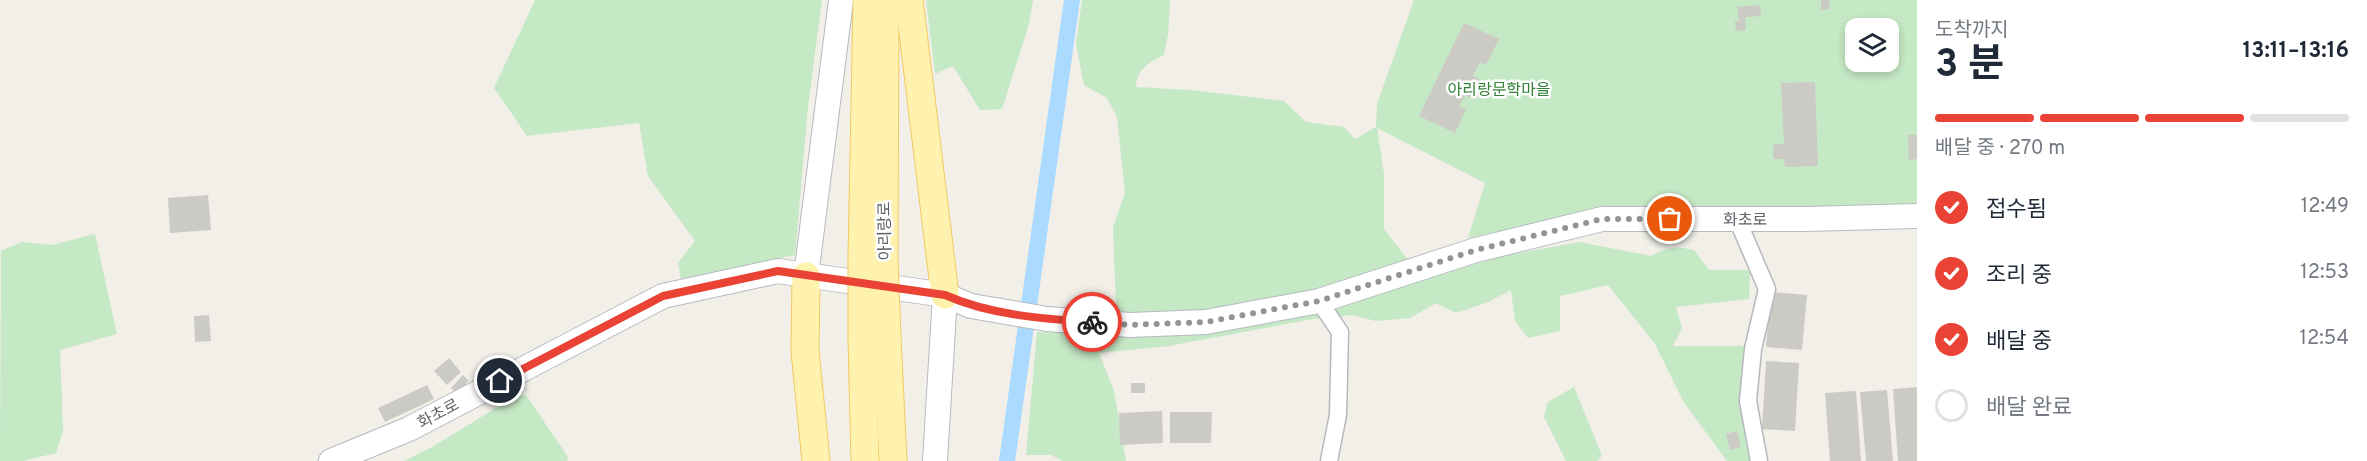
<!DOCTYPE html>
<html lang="ko">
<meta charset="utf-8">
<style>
:root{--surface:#fff;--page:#f2f2f3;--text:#1f2937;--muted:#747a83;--line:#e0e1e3;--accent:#ea4335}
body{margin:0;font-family:Overpass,"Noto Sans KR",sans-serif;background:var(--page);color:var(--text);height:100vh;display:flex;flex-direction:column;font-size:22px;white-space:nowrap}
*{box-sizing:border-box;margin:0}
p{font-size:20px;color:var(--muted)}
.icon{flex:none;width:33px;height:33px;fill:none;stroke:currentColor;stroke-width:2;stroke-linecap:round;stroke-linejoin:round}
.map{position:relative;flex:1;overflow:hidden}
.panel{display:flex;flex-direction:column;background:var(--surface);width:450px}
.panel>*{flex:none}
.controls{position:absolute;left:1845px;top:18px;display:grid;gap:12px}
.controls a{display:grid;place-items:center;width:54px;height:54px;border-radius:12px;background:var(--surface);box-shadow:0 3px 9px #0003;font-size:30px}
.pin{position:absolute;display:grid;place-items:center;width:51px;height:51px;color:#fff;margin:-26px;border:3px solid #fff;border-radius:50%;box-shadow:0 2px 6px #0007}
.courier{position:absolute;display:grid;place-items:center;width:60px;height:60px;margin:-30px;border:4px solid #ea4335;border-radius:50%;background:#fff;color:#222;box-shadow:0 2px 8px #0007}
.summary em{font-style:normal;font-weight:700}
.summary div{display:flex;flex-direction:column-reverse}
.summary{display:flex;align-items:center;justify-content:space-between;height:102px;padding:0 18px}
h1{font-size:39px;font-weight:700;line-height:45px}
.bar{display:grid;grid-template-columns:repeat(4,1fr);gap:9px 6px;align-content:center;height:72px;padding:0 18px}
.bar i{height:8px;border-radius:4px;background:var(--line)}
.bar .selected{background:var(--accent)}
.bar p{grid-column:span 4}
ol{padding:0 18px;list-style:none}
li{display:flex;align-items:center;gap:18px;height:66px}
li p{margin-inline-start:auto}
li .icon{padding:6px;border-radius:50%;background:var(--accent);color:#fff;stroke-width:4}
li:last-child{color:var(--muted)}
li i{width:33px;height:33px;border:3px solid var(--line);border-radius:50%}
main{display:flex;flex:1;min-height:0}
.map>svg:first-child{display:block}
.green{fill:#c5e8c5;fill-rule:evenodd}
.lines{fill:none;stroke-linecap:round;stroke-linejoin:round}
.canal{stroke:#aadaff;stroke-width:16}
.building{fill:#cccac5}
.street-casing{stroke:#b5b8bc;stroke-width:19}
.secondary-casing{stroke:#b6babf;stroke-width:26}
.primary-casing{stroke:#f2c960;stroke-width:29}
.street{stroke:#fff;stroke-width:16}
.secondary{stroke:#fff;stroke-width:24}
.primary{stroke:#fff2af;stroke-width:27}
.primary-bridge-casing{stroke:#f2c960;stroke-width:29;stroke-linecap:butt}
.primary-bridge{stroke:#fff2af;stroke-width:27}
.done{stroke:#929495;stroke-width:6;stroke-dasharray:0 10.8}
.route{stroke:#ea4335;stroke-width:8}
.labels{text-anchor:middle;stroke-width:5;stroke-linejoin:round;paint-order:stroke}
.park-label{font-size:16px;fill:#348238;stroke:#fff}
.street-label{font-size:16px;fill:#5f6368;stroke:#fff}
</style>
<main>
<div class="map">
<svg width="1917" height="461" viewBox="0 0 1917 461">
<rect width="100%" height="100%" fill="#f1efe8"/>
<g class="green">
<polygon points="535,0 822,0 808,107 795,255 681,279 678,263 695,241 648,176 639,123 527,136 494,88"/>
<polygon points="926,0 1033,0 1029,24 1002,109 980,110 953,66 935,74"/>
<path d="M1082 0H1170L1168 35 1164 55C1149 62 1137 69 1136 87L1190 90 1284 101 1306 122 1344 127 1355 139 1376 127 1377 104 1414 0H1917V209L1700 214 1656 242 1627 215 1468 238 1485 183 1377 128 1384 174V229L1423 279 1497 257 1580 242 1651 256C1666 247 1678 246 1694 250L1709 270H1750L1749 299 1676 307 1682 328 1673 346H1744L1741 413 1751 461H1727L1683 401 1655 344 1608 285 1560 296V331L1528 338 1515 321 1511 290 1488 302 1456 313 1436 303 1410 318 1376 321 1352 315 1313 319 1169 346 1099 353 1114 391 1126 461H1063L1051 455H1026L1037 332 1152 335 1116 308 1113 227 1125 193 1117 117 1107 98 1084 85 1076 45ZM1856 28H1888V62H1856Z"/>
<polygon points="95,234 117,334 60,350 63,431 56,453 23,461 0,461 1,251 22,242 52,245"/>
<polygon points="1574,387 1602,456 1597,461 1566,461 1544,417 1548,402"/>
<polygon points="526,395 568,457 567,461 404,461 432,447 514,397"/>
</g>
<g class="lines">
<polyline class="canal" points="1007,461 1072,0"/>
</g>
<g class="building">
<polygon points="1821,0 1829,0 1830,9 1821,10"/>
<polygon points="1760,5 1761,16 1745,17 1746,30 1736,31 1735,21 1739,21 1737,7"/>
<polygon points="1464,23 1499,39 1486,65 1480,62 1473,76 1485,82 1476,100 1465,95 1459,106 1466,109 1455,133 1419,116"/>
<polygon points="1815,82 1818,166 1785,167 1784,159 1773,159 1773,145 1784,144 1781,83"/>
<polygon points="1908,135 1917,135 1917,159 1909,160"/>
<polygon points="208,195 211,230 170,233 168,198"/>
<polygon points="1771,292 1807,295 1802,350 1766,347"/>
<polygon points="209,315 211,341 195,342 194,316"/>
<polygon points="449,358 461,372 447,385 434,371"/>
<polygon points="1766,361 1799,363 1795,431 1762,429"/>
<polygon points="463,375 469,381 457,394 451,388"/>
<rect x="1131" y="383" width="14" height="10"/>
<polygon points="427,385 434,399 385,422 378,408"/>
<polygon points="1917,387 1917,461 1898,461 1893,389"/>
<polygon points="1887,390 1893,461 1866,461 1860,392"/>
<polygon points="1856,391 1861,461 1830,461 1825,393"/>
<polygon points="1162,411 1163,443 1120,445 1119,413"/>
<polygon points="1170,412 1212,412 1211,443 1170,443"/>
<polygon points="1737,431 1741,447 1730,450 1726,434"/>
</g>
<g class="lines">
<defs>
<g id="street">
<polyline points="1737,219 1767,289 1753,349 1748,401 1759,461"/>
<polyline points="1319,301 1340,332 1338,415 1329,461"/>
</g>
<g id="secondary">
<polyline points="806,276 841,0"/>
<polyline points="331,461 409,429 663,296 778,271 945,295 971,306 1047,319 1130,325 1206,322 1319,301 1476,250 1602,219 1807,219 1917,216"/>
<polyline points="935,461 945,295"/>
</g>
<g id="primary">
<polyline points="909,0 945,295"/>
<polyline points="862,259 867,0"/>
<polyline points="884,260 885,0"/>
<polyline points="806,276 805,351 816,461"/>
<polyline points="887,337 893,461"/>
<polyline points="862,340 865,461"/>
</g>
</defs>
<use href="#street" class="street-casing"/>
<use href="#secondary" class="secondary-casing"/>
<use href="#primary" class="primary-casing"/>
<use href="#street" class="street"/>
<use href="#secondary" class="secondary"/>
<use href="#primary" class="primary"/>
<defs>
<g id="primary-bridge">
<polyline points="884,260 887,337"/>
<polyline points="862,340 862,259"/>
</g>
</defs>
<use href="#primary-bridge" class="primary-bridge-casing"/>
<use href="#primary-bridge" class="primary-bridge"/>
</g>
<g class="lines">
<polyline class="done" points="1092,322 1130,325 1206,322 1319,301 1476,250 1602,219 1670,219"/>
<path class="route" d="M500 381 663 296 778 271 945 295C990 315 1043 319 1092 322"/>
</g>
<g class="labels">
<g class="park-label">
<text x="1499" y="95">아리랑문학마을</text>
</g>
<g class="street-label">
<text x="1745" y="225">화초로</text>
<text transform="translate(884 231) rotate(-91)" y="6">아리랑로</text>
<text transform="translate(438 413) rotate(-28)" y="6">화초로</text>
</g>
</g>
</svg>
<div class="controls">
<a><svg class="icon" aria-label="layers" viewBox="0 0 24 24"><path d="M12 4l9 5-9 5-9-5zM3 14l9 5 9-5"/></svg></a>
</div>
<div class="pin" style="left:1670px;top:219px;background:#ea580c"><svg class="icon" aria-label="bag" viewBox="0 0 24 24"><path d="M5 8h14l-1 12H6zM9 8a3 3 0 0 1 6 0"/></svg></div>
<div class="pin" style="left:500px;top:381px;background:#1f2937"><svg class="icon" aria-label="home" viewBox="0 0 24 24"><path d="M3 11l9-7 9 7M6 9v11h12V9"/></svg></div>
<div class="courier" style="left:1092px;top:322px"><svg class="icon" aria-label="bike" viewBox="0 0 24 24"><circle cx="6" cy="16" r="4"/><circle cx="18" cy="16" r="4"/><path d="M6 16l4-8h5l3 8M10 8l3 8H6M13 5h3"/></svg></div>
</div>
<section class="panel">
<div class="summary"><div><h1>3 분</h1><p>도착까지</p></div><em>13:11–13:16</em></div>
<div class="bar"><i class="selected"></i><i class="selected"></i><i class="selected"></i><i></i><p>배달 중 · 270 m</p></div>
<ol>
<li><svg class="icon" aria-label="check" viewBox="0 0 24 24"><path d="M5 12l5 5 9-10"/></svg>접수됨<p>12:49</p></li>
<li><svg class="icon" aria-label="check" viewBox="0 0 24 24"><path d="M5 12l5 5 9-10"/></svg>조리 중<p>12:53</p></li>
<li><svg class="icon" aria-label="check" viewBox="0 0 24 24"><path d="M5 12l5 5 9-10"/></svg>배달 중<p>12:54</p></li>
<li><i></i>배달 완료</li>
</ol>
</section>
</main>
